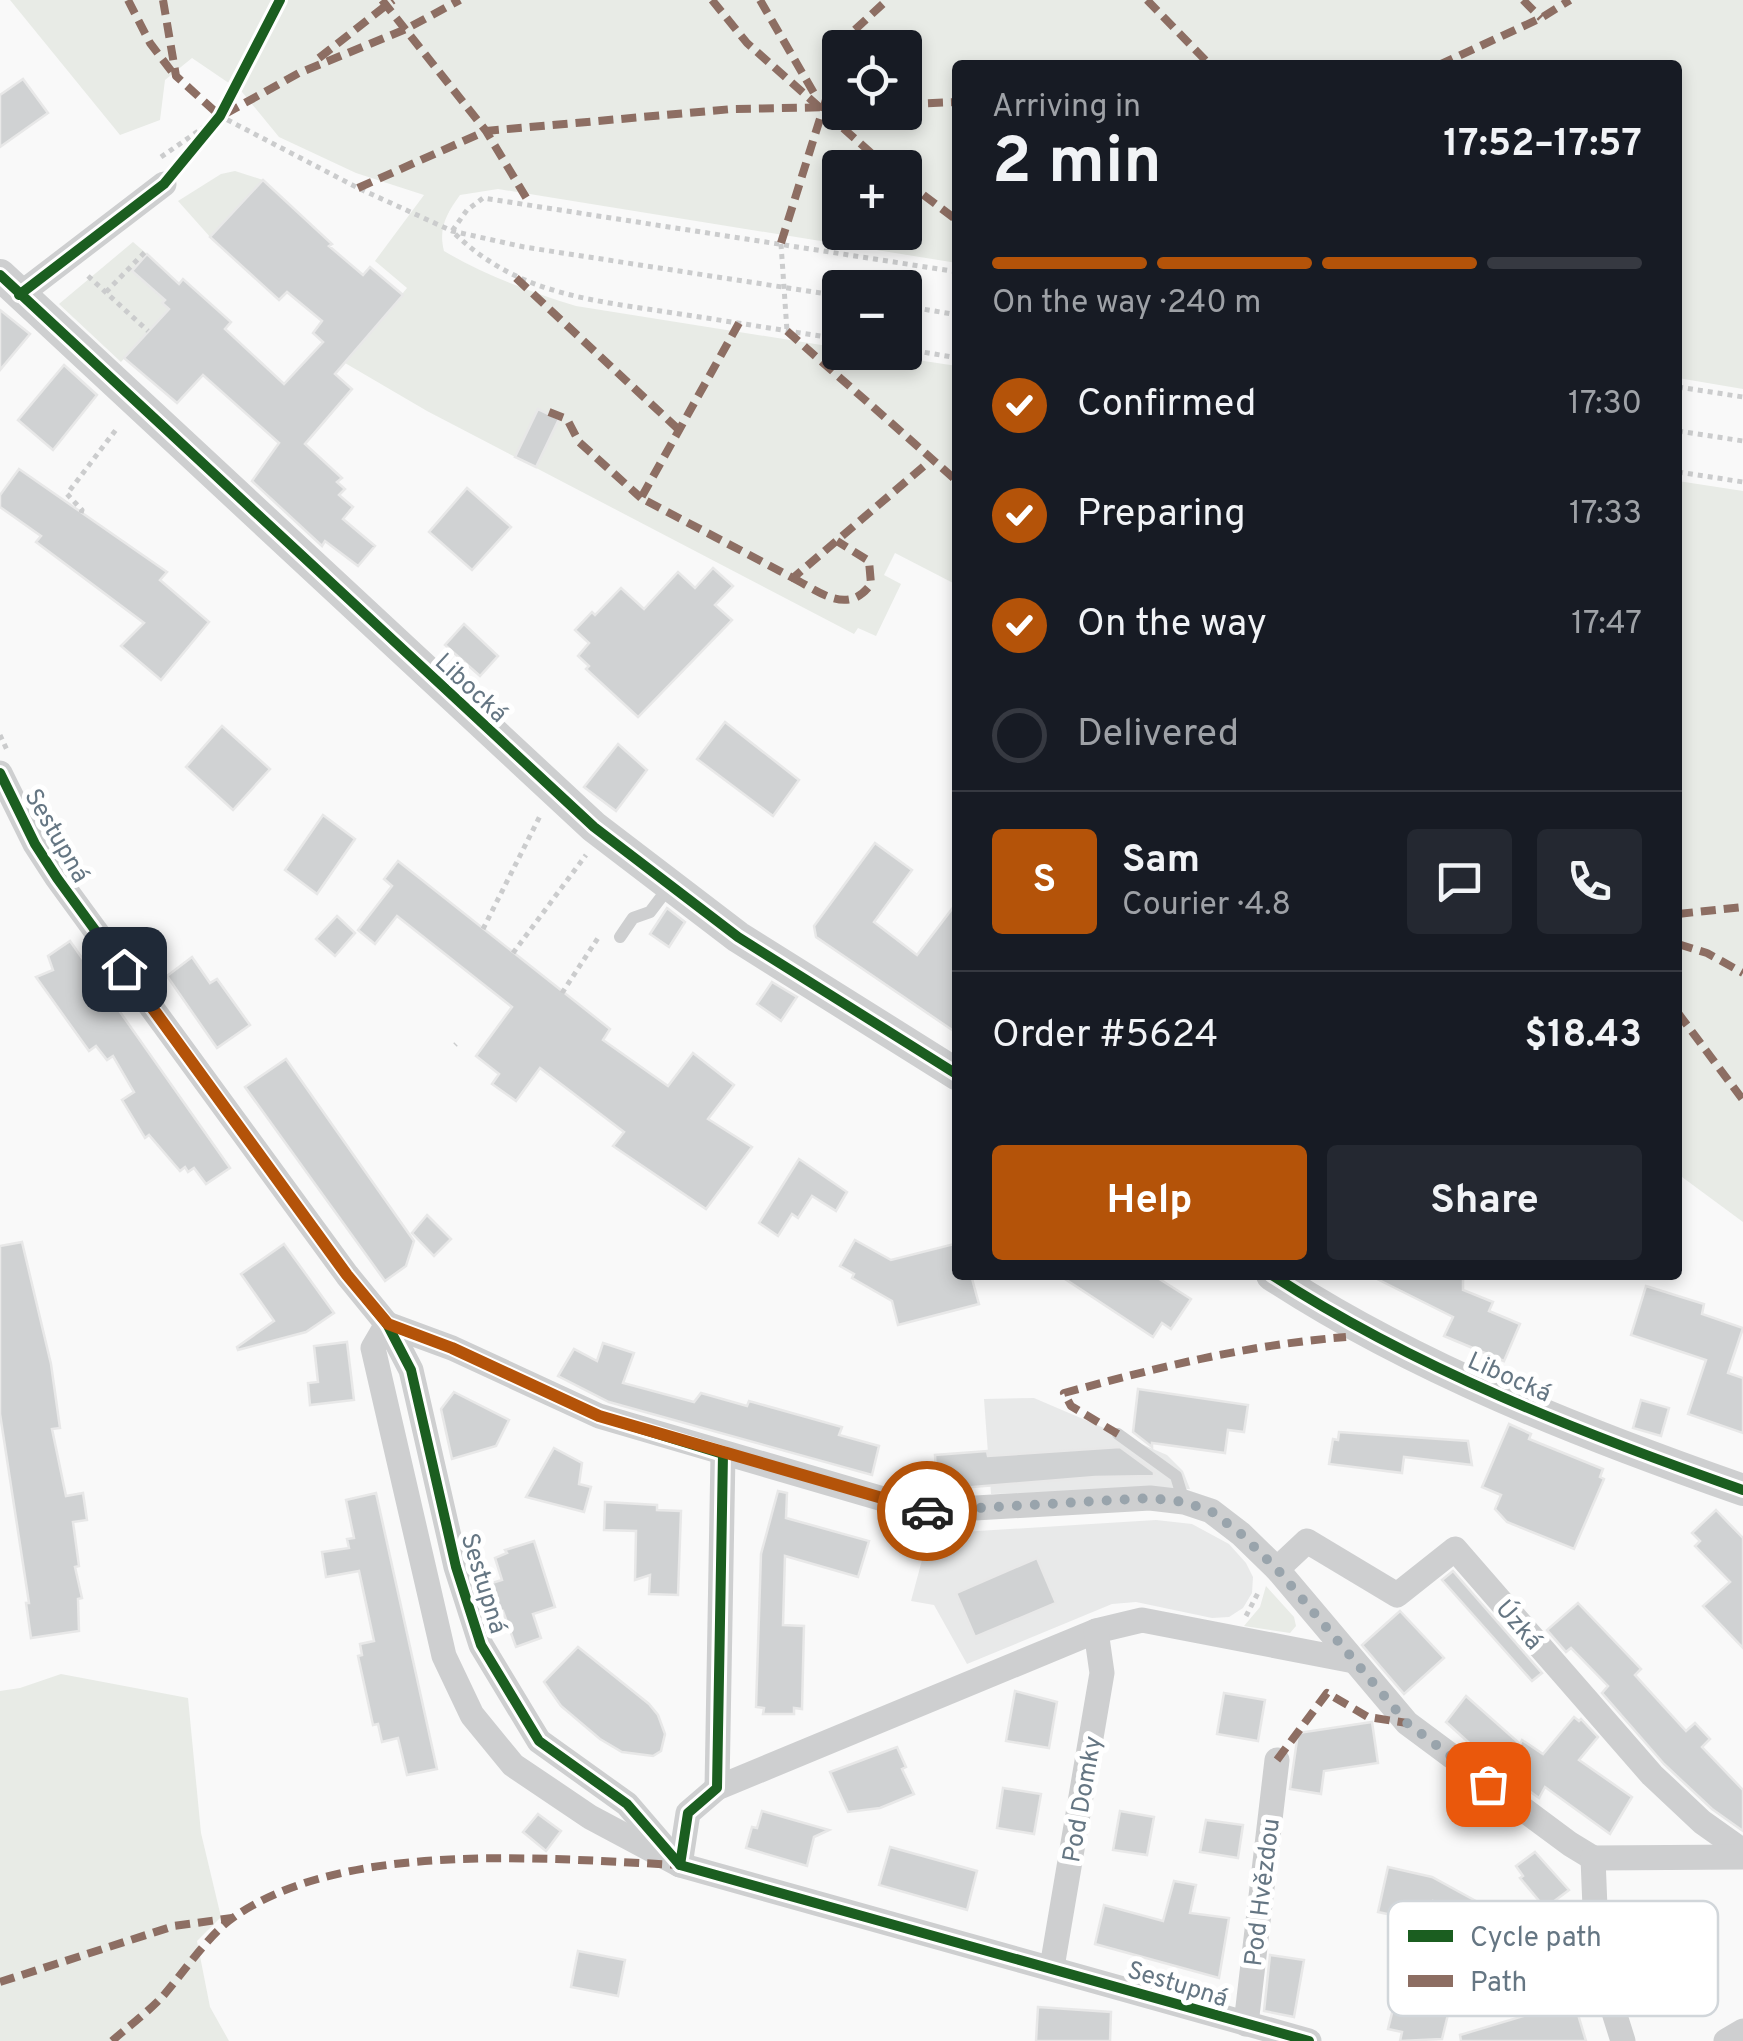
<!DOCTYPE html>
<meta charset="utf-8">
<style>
:root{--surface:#171b24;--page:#242831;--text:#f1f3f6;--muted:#9ea1a6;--line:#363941;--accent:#b45309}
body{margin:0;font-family:Overpass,sans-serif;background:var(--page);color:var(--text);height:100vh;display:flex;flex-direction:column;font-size:38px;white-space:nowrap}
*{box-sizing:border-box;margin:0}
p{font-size:32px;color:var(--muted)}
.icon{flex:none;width:55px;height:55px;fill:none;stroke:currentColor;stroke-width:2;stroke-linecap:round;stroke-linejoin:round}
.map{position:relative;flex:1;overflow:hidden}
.drawer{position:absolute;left:952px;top:60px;width:730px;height:1220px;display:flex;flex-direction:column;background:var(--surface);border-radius:10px;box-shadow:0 5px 15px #0003}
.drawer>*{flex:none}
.tools{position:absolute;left:822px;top:30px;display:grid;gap:20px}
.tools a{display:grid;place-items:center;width:100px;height:100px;border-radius:10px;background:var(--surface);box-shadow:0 5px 15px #0003;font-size:50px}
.pin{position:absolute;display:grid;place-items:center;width:85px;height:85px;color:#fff;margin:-42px;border-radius:20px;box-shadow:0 5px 15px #0006}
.courier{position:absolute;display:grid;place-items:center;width:100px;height:100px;margin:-50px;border:8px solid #b45309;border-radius:50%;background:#fff;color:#222;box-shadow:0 2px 12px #0007}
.headline em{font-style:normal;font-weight:700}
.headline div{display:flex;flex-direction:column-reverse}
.headline{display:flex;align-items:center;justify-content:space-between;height:170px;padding:0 40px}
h1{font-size:65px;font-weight:700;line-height:75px}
.bar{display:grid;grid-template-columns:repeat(4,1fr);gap:15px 10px;align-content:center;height:120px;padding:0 40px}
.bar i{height:12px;border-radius:8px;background:var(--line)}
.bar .selected{background:var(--accent)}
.bar p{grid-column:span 4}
.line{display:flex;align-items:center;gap:25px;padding:0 40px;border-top:2px solid var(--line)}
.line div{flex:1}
.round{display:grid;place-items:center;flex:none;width:105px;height:105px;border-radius:10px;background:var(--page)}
ol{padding:0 40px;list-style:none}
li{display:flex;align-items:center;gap:30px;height:110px}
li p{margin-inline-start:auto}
li .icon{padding:10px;border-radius:50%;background:var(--accent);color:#fff;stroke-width:4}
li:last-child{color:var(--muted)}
li i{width:55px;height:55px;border:5px solid var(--line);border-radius:50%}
.cta{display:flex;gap:20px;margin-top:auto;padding:20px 40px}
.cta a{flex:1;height:115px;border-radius:10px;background:var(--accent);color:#fff;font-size:40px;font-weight:700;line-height:115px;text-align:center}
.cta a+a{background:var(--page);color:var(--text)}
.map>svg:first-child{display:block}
.built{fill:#e8e9e9}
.green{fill:#e8ebe6;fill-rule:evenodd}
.building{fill:#d0d2d3;stroke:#e8e8e8;stroke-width:2.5}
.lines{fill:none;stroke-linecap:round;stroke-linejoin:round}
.path{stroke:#cbcccd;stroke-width:5;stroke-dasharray:5 5;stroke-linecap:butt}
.service{stroke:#cecfd0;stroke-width:12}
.minor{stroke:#cecfd0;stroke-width:25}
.tertiary{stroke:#cecfd0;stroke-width:32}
.quiet{stroke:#8d6e63;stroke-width:8;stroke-dasharray:15 8;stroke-linecap:butt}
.cycleway-casing{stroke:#fff;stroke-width:16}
.cycleway{stroke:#1b5e20;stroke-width:10}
.done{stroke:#99a4ac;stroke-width:10;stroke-dasharray:0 18}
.route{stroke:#b45309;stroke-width:12}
.labels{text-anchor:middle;stroke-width:10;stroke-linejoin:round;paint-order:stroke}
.street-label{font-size:25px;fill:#657683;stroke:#fff}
.key{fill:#fff;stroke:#d1d6da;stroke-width:2.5}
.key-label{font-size:28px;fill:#657683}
</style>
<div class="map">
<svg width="1743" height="2041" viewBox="0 0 1743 2041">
<rect width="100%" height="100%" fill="#f9f9f9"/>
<g class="built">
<polygon points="1034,1398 1167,1455 1183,1471 1190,1489 991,1494 984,1399"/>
<polygon points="1156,1520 1192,1524 1229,1544 1246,1563 1253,1577 1252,1593 1243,1608 1229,1617 1212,1618 1136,1602 1112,1604 967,1664 934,1605 911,1601 929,1534"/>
</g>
<g class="green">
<path d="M10 0H1743V389L1678 378V65H958L957 263 498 189 460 195C447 213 438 228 444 251 484 275 531 292 576 306L840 348V352L871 353 957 366V585L895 553 884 575 901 584 876 636 858 628 854 634 427 411 345 363 407 288 375 261 424 195 356 173 279 137 242 92 192 58 165 80 160 120 120 135ZM840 48H905V112H840ZM840 168H905V232H840Z"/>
<polygon points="235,171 263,180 211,238 178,201 221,174"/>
<polygon points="133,242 147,254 133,271 148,285 163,269 179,284 163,302 169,309 121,362 59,304"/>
<polygon points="1678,481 1743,491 1743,1222 1678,1174"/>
<polygon points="1266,1586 1294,1617 1296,1626 1290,1633 1244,1626 1260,1607"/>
<polygon points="61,1674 188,1698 201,1833 221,1917 197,1941 210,2007 229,2041 0,2041 0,1691 20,1688"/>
</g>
<g class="building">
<polygon points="23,79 48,113 0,147 0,95"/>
<polygon points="263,180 332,244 329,246 363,275 370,267 403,295 335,374 352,389 305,444 342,478 337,482 345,489 339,495 353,507 343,519 375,546 358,566 325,541 322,546 252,481 279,443 203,375 177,403 124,358 169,309 162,303 165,300 132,271 147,254 179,284 183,279 231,322 225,329 284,384 323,342 313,333 322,321 287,292 279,300 210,237"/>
<polygon points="0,310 30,334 0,370"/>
<polygon points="64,365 97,395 53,450 18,420"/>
<polygon points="538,409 559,419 536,467 515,457"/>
<polygon points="19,469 167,572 160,580 209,622 161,680 121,646 144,623 36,542 41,536 0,507 0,495"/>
<polygon points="467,488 511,527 472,570 429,532"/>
<polygon points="713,568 733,586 715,605 732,620 638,717 586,669 589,666 578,656 589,643 575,630 592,612 595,615 621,588 644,609 678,572 695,588"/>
<polygon points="464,624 498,656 480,676 445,645"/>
<polygon points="725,722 799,780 773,816 697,759"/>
<polygon points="222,726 270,769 233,810 186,767"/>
<polygon points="618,744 647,770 616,811 584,787"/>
<polygon points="323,815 355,839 317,894 285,870"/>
<polygon points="875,843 912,870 874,922 917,955 958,901 958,1034 816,937 814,926"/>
<polygon points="398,861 610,1029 603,1040 668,1086 693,1053 734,1085 708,1119 752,1147 706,1209 613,1146 624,1132 540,1068 516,1101 492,1084 499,1074 476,1056 512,1007 397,916 375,944 358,930 392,886 384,879"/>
<polygon points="667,908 685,922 669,947 650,934"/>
<polygon points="337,916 355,933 335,956 316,939"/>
<polygon points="70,941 230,1168 206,1184 194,1168 188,1172 185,1167 180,1171 149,1135 145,1138 122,1100 134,1092 113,1056 107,1060 96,1046 89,1051 36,977 53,970 48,956"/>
<polygon points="192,957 210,983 217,979 250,1025 217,1048 167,976"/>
<polygon points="772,982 797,997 781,1021 757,1004"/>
<polygon points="286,1059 414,1241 406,1266 385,1281 245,1087"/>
<polygon points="799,1159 847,1192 836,1211 812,1196 798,1218 792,1214 778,1236 759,1223"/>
<polygon points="427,1215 451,1239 434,1256 412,1233"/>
<polygon points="855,1240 891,1260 958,1243 958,1275 971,1275 979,1304 898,1325 892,1301 852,1278 854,1274 840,1266"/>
<polygon points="22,1242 51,1364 60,1428 52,1429 66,1496 83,1493 87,1520 73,1522 79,1566 75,1567 82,1598 78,1599 79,1631 31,1638 26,1603 29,1603 0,1414 0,1246"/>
<polygon points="284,1244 334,1313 306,1332 238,1350 237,1347 274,1321 241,1274"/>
<polygon points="1059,1275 1153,1275 1191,1299 1171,1329 1162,1323 1153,1337"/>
<polygon points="1369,1275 1463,1275 1463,1290 1493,1302 1489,1311 1520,1324 1504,1361 1444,1336 1453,1317"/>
<polygon points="1646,1286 1704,1304 1702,1314 1743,1328 1728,1373 1743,1378 1743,1433 1688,1414 1706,1360 1631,1335"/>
<polygon points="347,1342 354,1400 310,1405 308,1383 318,1382 314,1346"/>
<polygon points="603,1343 634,1353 623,1383 694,1402 701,1393 747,1406 749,1401 842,1427 839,1435 879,1446 872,1475 609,1402 558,1376 574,1349 597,1361"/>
<polygon points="1138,1389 1248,1405 1244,1432 1228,1430 1225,1453 1152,1443 1152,1447 1133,1432"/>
<polygon points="454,1392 509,1420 496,1446 452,1459 441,1409"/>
<polygon points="1641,1400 1669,1408 1661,1436 1633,1428"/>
<polygon points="1509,1424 1531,1434 1529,1439 1603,1469 1600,1477 1604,1479 1574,1549 1507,1522 1495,1509 1501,1495 1482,1487"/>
<polygon points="1339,1432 1468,1441 1472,1465 1404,1457 1402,1473 1329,1464 1333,1439 1338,1440"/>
<polygon points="1120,1447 1154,1472 1154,1476 1095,1477 937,1490 935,1455 987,1451 988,1456"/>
<polygon points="554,1448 582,1463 579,1484 591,1487 584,1512 526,1497"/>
<polygon points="778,1491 787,1493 786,1518 869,1541 858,1577 785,1556 783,1625 804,1626 802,1709 794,1708 794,1714 763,1714 764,1708 756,1707 761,1554"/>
<polygon points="376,1493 437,1769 407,1775 398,1738 382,1742 378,1724 373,1725 358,1656 362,1655 360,1644 374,1641 359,1571 326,1577 322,1552 349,1548 347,1539 354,1538 346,1500"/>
<polygon points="605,1502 657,1505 657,1510 681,1511 678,1595 649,1594 650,1575 635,1580 636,1531 604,1530"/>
<polygon points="1716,1510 1743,1538 1743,1648 1703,1606 1730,1582 1695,1546 1700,1541 1692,1533"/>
<polygon points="534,1541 555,1607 533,1614 541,1638 516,1647 503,1611 491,1615 482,1586 502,1580 495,1558 507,1553 505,1550"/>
<polygon points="1037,1558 1056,1603 975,1637 956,1593"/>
<polygon points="1453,1571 1542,1673 1532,1681 1442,1580"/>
<polygon points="1578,1603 1641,1669 1635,1675 1686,1731 1695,1723 1710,1739 1702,1747 1743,1790 1743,1831 1712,1809 1664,1764 1602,1693 1608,1686 1571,1648 1566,1652 1547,1630"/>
<polygon points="1400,1611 1444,1658 1404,1694 1362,1645"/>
<polygon points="578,1647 649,1704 658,1715 665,1734 661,1751 653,1756 622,1752 600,1739 561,1706 544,1682"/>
<polygon points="1015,1691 1057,1702 1049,1748 1006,1741"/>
<polygon points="1224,1693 1265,1700 1258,1741 1217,1734"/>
<polygon points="1466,1696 1520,1744 1522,1740 1543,1754 1574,1717 1579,1721 1581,1719 1598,1737 1579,1760 1632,1797 1610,1834 1545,1787 1539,1798 1498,1769 1446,1722"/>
<polygon points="1372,1722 1378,1763 1324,1771 1321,1794 1290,1789 1298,1733"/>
<polygon points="897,1747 906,1767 902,1769 914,1794 880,1808 848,1812 830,1772"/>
<polygon points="1003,1788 1041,1794 1034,1834 997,1828"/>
<polygon points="762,1811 829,1830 814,1837 807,1866 746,1848 752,1827 757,1828"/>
<polygon points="1120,1811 1154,1817 1147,1855 1113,1850"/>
<polygon points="538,1814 561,1831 546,1851 523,1832"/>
<polygon points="1206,1820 1243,1825 1238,1858 1200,1852"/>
<polygon points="890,1847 977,1871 967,1910 879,1885"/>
<polygon points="1535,1852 1569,1890 1545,1908 1520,1878 1523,1876 1516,1866"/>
<polygon points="1388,1867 1432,1877 1485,1906 1482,1913 1433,1901 1429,1923 1378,1912"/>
<polygon points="1174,1881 1196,1885 1190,1913 1229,1918 1219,1978 1095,1944 1104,1905 1163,1921"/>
<polygon points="1563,1911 1579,1964 1564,1968 1586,2041 1461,2041 1460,2035 1547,2009 1525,1939 1529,1938 1525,1922"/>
<polygon points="578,1951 625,1960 618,1996 571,1987"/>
<polygon points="1270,1955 1304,1960 1294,2017 1264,2011"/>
<polygon points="1398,1989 1451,2002 1442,2039 1400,2041 1402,2032 1388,2029"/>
<polygon points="1038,2007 1111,2012 1110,2041 1036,2041"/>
</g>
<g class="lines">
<g class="path">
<polyline points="161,157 220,116 358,188 452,231 524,247 840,296"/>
<polyline points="781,244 787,331"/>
<polyline points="88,276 148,331"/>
<polyline points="106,292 145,252"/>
<polyline points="905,306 958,315"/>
<path d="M840 339C787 331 733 322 680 314 593 300 518 296 452 231L467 210 483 198 958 272"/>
<polyline points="905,349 958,358"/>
<polyline points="1678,387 1743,397"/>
<polyline points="1678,431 1743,441"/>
<polyline points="1678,472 1743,482"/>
<polyline points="81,513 82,510 67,494 118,427"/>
<polyline points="0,735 7,750"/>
<polyline points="483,929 541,814"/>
<polyline points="513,953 586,855"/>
<polyline points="562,993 598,938"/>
<polyline points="455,1045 456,1044"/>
<polyline points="1246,1616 1259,1591"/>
</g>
<g class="service">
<polyline points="620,937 633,918 650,912 669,887"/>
<polyline points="1118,1434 1176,1476 1184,1502"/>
</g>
<g class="minor">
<polyline points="19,295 164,184"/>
<polyline points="0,773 35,844 57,878 347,1275 387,1324 411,1370 456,1567 481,1645 539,1741 627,1804 670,1854"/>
<polyline points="387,1324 452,1348 599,1416 924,1511 1150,1498 1184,1502 1211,1511 1241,1534 1277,1569 1407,1723 1570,1844 1593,1858"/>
<polyline points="387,1324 373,1348 444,1656 472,1715 513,1765 590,1817 680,1865 1309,2041"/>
<polyline points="1277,1569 1307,1541 1397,1595 1455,1549 1652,1775 1702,1822 1743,1851"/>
<polyline points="717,1788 723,1454"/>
<polyline points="1593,1858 1597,1958 1623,2041"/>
<polyline points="1593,1858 1743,1857"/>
<polyline points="680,1865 688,1813 717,1788 1096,1631 1142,1620 1354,1661"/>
<polyline points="1052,1967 1102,1673 1096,1631"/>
<polyline points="1246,2024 1277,1760"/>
<polyline points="1726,2041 1743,2031"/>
</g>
<g class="tertiary">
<polyline points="0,275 594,827 738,937 958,1075"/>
<path d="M1272 1275C1414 1368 1583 1434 1743 1490"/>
</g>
<g class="quiet">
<polyline points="128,0 150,43 172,72"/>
<polyline points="163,0 176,76 220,116"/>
<polyline points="382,0 486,131 530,204"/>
<polyline points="712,0 747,43 888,168"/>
<polyline points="760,0 815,95"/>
<polyline points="1147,0 1210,65"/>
<polyline points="1523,0 1541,18"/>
<polyline points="842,48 845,39 887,0"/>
<polyline points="319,58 393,0"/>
<polyline points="1439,65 1541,18 1570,0"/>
<polyline points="905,104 958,102"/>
<polyline points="225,114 299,73 406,29 460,0"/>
<polyline points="905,181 958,221"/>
<polyline points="358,188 486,131 732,109 840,107"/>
<polyline points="781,243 840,55"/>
<polyline points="516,278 678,429"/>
<polyline points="739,323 641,498 793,578 931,460"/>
<polyline points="787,331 958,482"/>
<polyline points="549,412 567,419 579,442 641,498"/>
<path d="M793 578C820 592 848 616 871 584L869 561 837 541"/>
<polyline points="1678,914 1743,907"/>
<polyline points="1678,944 1707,953 1743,973"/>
<polyline points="1678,1013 1743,1100"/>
<path d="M1118 1434 1071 1406 1064 1393C1159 1367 1247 1345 1346 1337"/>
<polyline points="1277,1760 1327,1693 1368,1717 1407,1723"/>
<polyline points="0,1982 174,1926 232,1918"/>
<path d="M112 2041C129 2026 148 2012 163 1996 184 1972 209 1934 234 1917 346 1839 548 1859 680 1865"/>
</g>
<defs>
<g id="cycleway">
<polyline points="0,275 594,827 738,937 958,1075"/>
<polyline points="19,295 164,184 220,116 280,0"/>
<polyline points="0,773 35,844 57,878 347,1275 387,1324 411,1370 456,1567 481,1645 539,1741 627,1804 680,1865 1309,2041"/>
<path d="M1272 1275C1414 1368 1583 1434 1743 1490"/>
<polyline points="387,1324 452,1348 599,1416 723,1454 717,1788 688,1813 680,1865"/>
</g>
</defs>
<use href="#cycleway" class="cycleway-casing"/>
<use href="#cycleway" class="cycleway"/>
</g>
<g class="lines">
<polyline class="done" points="927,1511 1150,1498 1184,1502 1211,1511 1241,1534 1277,1569 1407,1723 1488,1784"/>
<polyline class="route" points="124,969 347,1275 388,1324 452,1348 599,1416 927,1511"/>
</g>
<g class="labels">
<g class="street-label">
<text transform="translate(472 687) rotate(43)" y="9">Libocká</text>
<text transform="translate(58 835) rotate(60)" y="9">Sestupná</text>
<text transform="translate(1510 1376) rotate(24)" y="9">Libocká</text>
<text transform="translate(485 1583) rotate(73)" y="9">Sestupná</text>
<text transform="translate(1520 1624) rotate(49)" y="9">Úzká</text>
<text transform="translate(1081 1799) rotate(-80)" y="9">Pod Domky</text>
<text transform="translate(1261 1892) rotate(-83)" y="9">Pod Hvězdou</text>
<text transform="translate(1178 1983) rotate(17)" y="9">Sestupná</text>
</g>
</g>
<rect x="1388" y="1901" width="330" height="115" rx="15" class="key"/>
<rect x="1408" y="1930" width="45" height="12" fill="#1b5e20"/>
<rect x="1408" y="1975" width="45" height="12" fill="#8d6e63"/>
<g class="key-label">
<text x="1470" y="1946">Cycle path</text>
<text x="1470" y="1991">Path</text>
</g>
</svg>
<div class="tools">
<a><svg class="icon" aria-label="locate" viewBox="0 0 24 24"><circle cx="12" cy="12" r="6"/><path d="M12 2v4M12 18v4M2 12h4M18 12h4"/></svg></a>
<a>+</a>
<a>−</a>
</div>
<div class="pin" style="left:1488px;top:1784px;background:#ea580c"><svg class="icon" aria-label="bag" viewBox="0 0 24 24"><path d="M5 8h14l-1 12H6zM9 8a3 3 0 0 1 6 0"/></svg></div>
<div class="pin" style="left:124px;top:969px;background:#1f2937"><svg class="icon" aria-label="home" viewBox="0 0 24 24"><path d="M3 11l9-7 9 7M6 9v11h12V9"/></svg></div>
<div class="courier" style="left:927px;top:1511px"><svg class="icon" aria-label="car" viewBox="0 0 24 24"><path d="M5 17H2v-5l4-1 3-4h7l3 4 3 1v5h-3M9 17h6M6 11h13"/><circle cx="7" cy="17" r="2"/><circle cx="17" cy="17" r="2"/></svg></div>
<section class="drawer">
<div class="headline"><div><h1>2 min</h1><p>Arriving in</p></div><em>17:52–17:57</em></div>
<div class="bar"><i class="selected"></i><i class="selected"></i><i class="selected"></i><i></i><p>On the way · 240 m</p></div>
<ol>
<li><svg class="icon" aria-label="check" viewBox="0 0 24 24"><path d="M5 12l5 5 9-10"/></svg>Confirmed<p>17:30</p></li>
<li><svg class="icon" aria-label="check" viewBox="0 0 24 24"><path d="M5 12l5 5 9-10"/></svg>Preparing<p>17:33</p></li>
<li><svg class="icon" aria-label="check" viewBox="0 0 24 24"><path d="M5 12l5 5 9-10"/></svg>On the way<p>17:47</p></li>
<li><i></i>Delivered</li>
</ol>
<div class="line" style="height:180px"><b class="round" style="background:var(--accent);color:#fff">S</b><div><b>Sam</b><p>Courier · 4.8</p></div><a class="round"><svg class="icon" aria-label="chat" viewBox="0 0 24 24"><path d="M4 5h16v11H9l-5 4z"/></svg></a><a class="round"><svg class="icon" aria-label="phone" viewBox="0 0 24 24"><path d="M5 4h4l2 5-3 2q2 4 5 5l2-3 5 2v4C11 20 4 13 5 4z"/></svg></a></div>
<div class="line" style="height:130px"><div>Order #5624</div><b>$18.43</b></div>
<div class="cta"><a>Help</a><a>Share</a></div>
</section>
</div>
